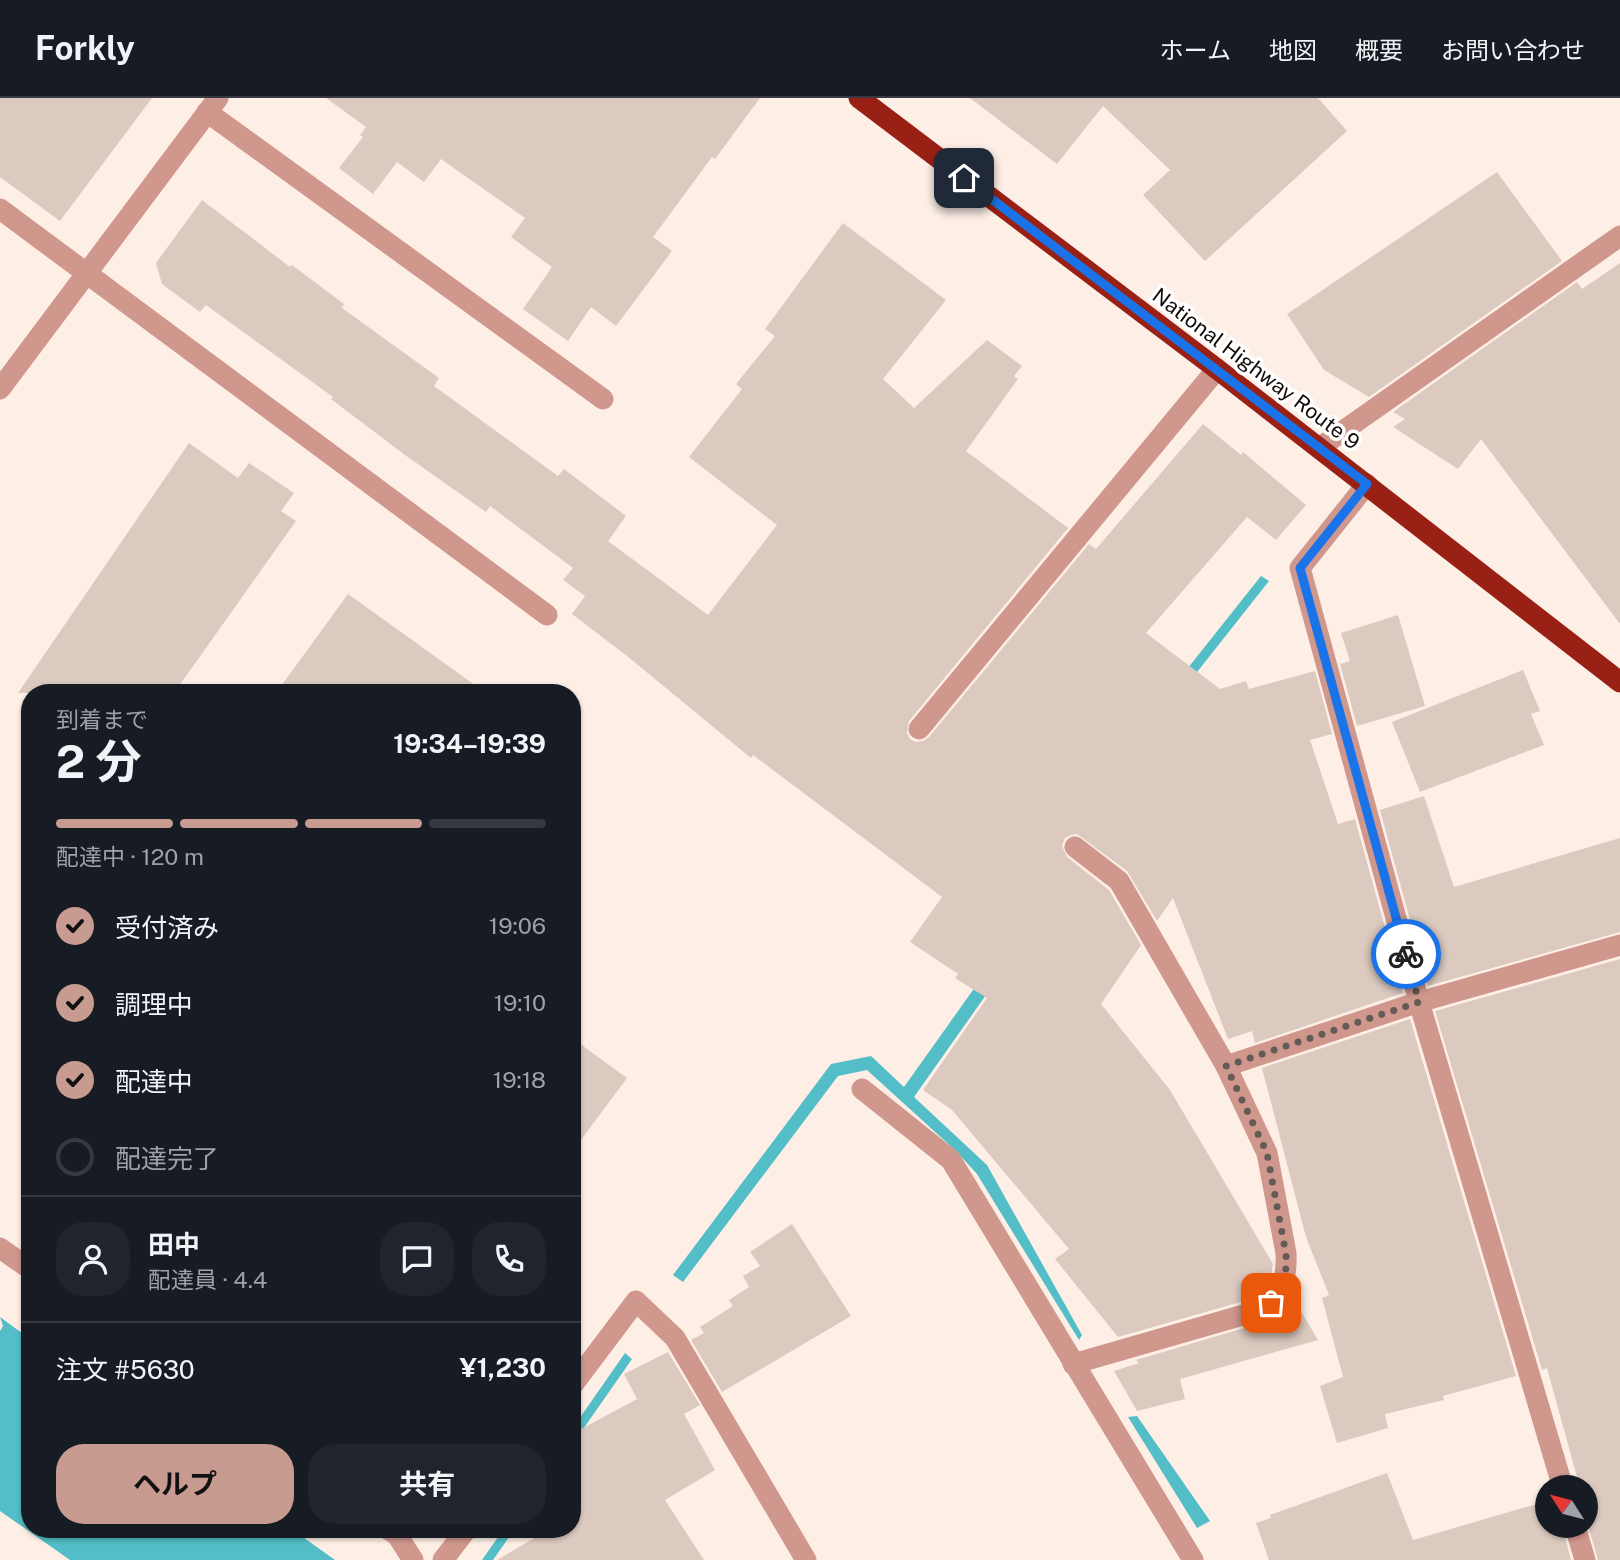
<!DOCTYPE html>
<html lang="ja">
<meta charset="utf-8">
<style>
:root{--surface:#171b24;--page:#20242c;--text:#f1f3f6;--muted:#9ea1a6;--line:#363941;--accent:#c89b91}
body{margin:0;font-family:"Public Sans","Noto Sans JP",sans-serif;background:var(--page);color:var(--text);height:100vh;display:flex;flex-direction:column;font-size:26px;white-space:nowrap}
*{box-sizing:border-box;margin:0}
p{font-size:23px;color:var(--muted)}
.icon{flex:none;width:38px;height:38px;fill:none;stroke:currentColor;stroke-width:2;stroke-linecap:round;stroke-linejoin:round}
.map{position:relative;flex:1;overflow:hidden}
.details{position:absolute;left:21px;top:586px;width:560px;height:854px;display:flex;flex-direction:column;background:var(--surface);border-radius:28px;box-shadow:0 2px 5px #0004}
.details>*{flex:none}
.needle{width:46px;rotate:306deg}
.buttons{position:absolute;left:1535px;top:1377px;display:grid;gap:14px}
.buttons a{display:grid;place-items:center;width:63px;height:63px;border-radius:50%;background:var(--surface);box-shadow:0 2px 5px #0004;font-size:35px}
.pin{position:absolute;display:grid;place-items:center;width:60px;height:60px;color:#fff;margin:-30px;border-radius:14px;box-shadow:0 4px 10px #0006}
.courier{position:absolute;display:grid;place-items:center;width:70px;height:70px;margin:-35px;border:5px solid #1a73e8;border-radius:50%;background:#fff;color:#222;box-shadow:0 2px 9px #0007}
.summary em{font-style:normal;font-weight:700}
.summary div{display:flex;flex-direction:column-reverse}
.summary{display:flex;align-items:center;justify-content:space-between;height:119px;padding:0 35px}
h1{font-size:46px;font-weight:700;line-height:52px}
.bar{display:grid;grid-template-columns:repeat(4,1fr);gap:10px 7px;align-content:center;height:84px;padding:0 35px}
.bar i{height:9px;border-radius:5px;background:var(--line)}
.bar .active{background:var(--accent)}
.bar p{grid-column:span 4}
.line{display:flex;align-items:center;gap:18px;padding:0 35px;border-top:2px solid var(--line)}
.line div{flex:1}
.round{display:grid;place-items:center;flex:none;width:74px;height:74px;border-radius:28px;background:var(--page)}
ol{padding:0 35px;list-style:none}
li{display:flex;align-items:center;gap:21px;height:77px}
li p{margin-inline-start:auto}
li .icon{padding:7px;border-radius:50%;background:var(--accent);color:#111;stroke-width:4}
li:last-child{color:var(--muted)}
li i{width:38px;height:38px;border:4px solid var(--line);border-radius:50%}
.cta{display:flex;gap:14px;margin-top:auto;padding:14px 35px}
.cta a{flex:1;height:80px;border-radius:28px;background:var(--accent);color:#111;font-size:28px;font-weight:700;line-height:80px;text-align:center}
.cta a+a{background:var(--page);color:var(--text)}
header{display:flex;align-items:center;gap:42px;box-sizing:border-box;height:98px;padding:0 35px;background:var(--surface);border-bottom:2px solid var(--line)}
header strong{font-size:33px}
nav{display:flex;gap:38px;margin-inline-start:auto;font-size:24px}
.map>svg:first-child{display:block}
.water{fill:#53bec7}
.building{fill:#dccac0}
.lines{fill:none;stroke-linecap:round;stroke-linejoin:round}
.lane{stroke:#d0978d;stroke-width:21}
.street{stroke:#d0978d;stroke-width:21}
.highway{stroke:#992015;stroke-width:21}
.done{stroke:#645b56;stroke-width:7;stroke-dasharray:0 12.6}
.route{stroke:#1a73e8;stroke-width:9}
.labels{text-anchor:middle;stroke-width:7;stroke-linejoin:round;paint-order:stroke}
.street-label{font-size:21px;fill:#120c09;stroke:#fff}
</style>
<header>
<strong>Forkly</strong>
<nav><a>ホーム</a><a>地図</a><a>概要</a><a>お問い合わせ</a></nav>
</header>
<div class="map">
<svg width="1620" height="1462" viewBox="0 0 1620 1462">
<rect width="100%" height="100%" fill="#fdeee6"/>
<g class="water">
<polygon points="1261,478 1269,483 1107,688 1095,687"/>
<polygon points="1062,767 1072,775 914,999 987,1067 1082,1237 1079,1242 977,1076 956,1053 867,972 838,978 683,1184 673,1177 831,966 871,958 904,989"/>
<polygon points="0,1219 30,1241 30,1432 293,1432 335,1462 70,1462 0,1413 0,1233 3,1228"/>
<polygon points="625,1255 632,1261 572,1347 572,1331"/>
<polygon points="1137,1318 1210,1423 1197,1430 1128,1319"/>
<polygon points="503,1432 514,1432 493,1462 482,1462"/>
</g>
<g class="building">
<polygon points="0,0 152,0 60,123 0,79"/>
<polygon points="326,0 760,0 715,61 712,59 653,139 672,153 616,228 591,209 568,243 523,211 552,169 511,139 525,120 441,61 424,84 397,64 373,96 339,70 363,39 360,37 366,29"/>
<polygon points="970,0 1318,0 1347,33 1205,163 1143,97 1170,72 1103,8 1057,66"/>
<polygon points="1497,74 1562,163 1369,299 1324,272 1287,216"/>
<polygon points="202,102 290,169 292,167 344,206 342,210 439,280 434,288 558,378 564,371 626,418 608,443 708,517 777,427 689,359 742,291 736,286 775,238 765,231 843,125 946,202 883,281 914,310 987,242 1022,268 1014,278 1018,281 966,353 1068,430 909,623 907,635 910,641 916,644 923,643 929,639 1089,446 1096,451 1203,326 1241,357 1243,354 1306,407 1276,442 1247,419 1146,535 1220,591 1246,583 1249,591 1315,573 1332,636 1310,642 1338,726 1355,721 1403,895 1255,945 1252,933 1228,941 1173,800 1157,823 1127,773 1077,736 1071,737 1065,740 1062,748 1067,759 1109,792 1141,847 1101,906 1170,992 1273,1166 1270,1182 1261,1196 1258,1199 1118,1239 1055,1161 1069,1151 952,1012 923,992 987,900 955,880 958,876 910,844 942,799 753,657 751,660 627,558 572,516 585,498 563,482 573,470 490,408 486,414 405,357 331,301 333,299 206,207 200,214 162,186 156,165"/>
<polygon points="1620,165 1620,526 1481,341 1458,371 1393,329 1405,321 1393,314 1577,184 1582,191"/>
<polygon points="189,345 238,380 249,365 294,395 281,413 296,423 174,595 18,595"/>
<polygon points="348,496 486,595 276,595"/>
<polygon points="1398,517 1425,608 1357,628 1340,566 1350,563 1341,535"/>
<polygon points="1523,572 1540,613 1531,616 1544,647 1420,694 1392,624"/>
<polygon points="1424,698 1454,789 1620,740 1620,834 1428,888 1380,712"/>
<polygon points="1620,861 1620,1462 1598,1462 1586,1421 1586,1390 1580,1390 1547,1270 1542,1272 1435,913"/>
<polygon points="1410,921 1516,1278 1443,1298 1444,1302 1385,1316 1388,1330 1337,1345 1320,1288 1343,1279 1322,1200 1329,1197 1306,1139 1262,970"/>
<polygon points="572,940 627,980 572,1054"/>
<polygon points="792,1126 851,1218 722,1294 691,1242 704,1235 700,1229 733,1208 729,1202 749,1189 743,1178 760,1168 750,1154"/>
<polygon points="1292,1198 1318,1242 1180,1281 1185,1301 1137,1313 1114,1273 1139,1265 1136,1262 1268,1223 1280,1214"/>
<polygon points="668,1254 700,1307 684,1316 715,1372 665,1402 704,1462 497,1462 548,1432 572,1432 572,1336 637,1301 624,1276"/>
<polygon points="1387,1375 1413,1442 1547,1403 1547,1428 1562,1428 1571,1462 1269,1462 1256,1425 1271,1420 1270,1417"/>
</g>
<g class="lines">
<polyline class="lane" points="207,14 603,301"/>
<g class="street">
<polyline points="0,111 547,517"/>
<polyline points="0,291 218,0"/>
<polyline points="1319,350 1620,138"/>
<polyline points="919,631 1217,271"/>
<polyline points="1226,968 1419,904 1300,470 1367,386"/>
<polyline points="862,991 951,1062 1193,1462"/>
<polyline points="0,1150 30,1171"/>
<path d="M1073 1266 1264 1211C1283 1197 1287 1179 1286 1155L1267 1055 1226 968 1119 783 1075 749"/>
<polyline points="572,1288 636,1203 675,1240 806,1462"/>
<polyline points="1563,1390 1419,904 1620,847"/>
<polyline points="1575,1428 1585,1462"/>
<polyline points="389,1432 397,1437 413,1462"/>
<polyline points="443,1462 466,1432"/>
</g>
<polyline class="highway" points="859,0 1217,271 1620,584"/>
</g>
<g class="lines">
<path class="done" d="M1271 1205C1284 1192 1287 1174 1286 1156L1267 1055 1226 968 1419 904 1406 856"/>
<polyline class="route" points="964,80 1367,386 1300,470 1406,856"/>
</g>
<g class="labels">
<g class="street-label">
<text transform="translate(1256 271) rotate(37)" y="7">National Highway Route 9</text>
</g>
</g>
</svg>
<div class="buttons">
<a><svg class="needle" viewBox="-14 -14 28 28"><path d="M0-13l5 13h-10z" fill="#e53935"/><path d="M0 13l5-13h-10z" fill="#9ea1a6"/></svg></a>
</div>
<div class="pin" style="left:1271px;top:1205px;background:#ea580c"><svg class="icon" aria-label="bag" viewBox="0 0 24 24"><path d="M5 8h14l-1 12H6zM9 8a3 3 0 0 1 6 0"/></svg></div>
<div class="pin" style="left:964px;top:80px;background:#1f2937"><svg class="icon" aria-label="home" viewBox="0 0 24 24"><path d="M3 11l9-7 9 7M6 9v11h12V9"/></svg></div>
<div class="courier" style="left:1406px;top:856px"><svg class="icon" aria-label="bike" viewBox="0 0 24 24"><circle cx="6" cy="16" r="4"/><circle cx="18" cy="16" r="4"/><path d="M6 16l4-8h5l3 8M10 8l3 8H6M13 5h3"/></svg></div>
<section class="details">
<div class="summary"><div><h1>2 分</h1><p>到着まで</p></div><em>19:34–19:39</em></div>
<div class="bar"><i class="active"></i><i class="active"></i><i class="active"></i><i></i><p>配達中 · 120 m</p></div>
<ol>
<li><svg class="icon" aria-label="check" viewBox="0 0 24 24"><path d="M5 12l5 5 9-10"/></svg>受付済み<p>19:06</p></li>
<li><svg class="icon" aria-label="check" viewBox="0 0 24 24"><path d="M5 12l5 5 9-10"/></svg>調理中<p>19:10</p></li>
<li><svg class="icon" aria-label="check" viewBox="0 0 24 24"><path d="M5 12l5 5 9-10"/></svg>配達中<p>19:18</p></li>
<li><i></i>配達完了</li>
</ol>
<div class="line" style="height:126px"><a class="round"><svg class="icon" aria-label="person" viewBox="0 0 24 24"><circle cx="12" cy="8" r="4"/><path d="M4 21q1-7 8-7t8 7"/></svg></a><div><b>田中</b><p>配達員 · 4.4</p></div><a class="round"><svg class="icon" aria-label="chat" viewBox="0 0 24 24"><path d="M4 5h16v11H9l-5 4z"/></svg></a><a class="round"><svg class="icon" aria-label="phone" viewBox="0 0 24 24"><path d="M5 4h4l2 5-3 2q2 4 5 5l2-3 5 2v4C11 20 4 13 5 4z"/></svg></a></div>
<div class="line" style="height:91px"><div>注文 #5630</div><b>¥1,230</b></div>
<div class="cta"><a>ヘルプ</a><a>共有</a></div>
</section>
</div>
